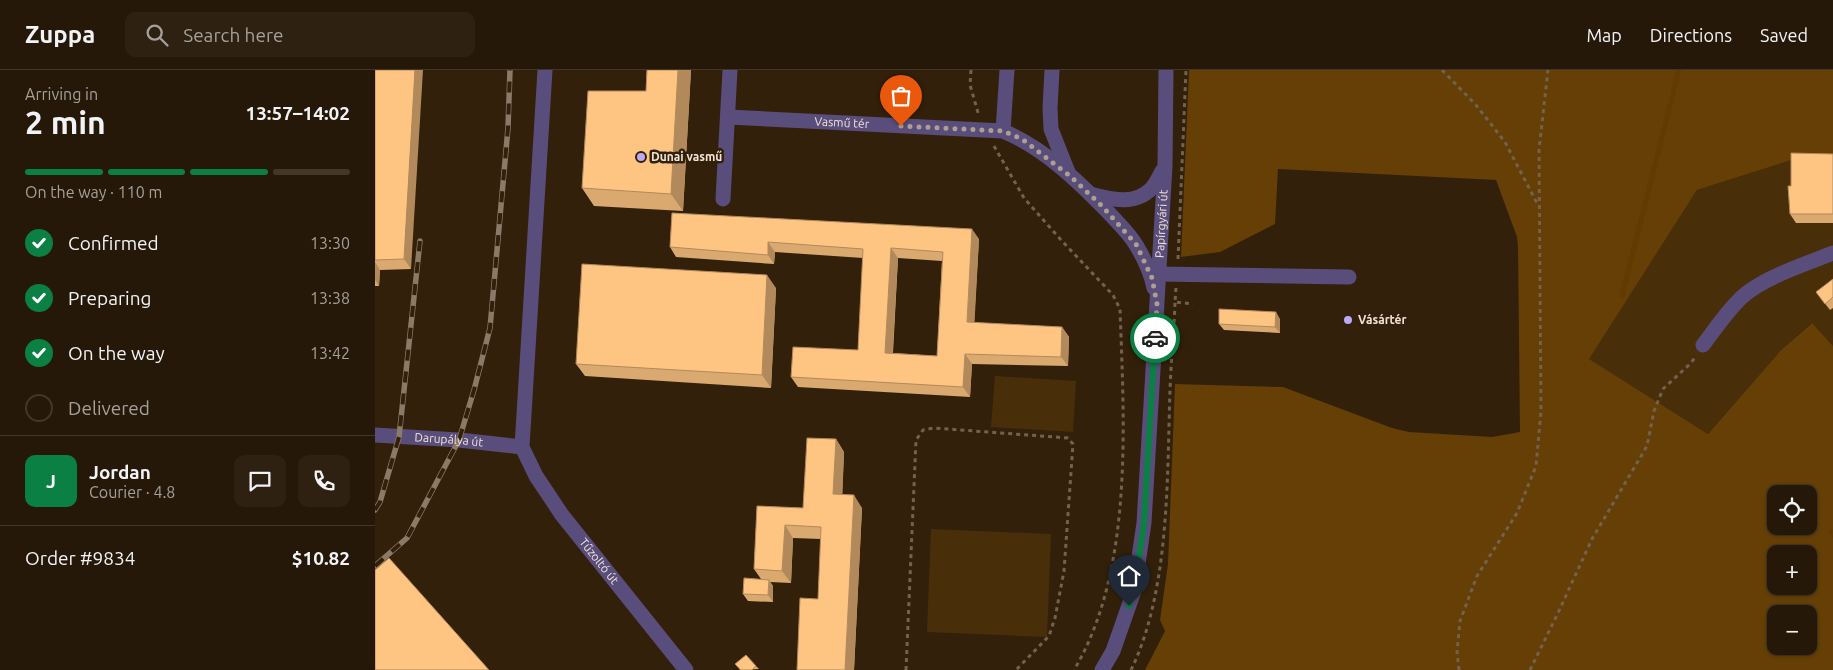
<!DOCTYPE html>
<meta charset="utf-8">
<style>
:root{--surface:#261808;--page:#2e2112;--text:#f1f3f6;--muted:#a4a09c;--line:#423729;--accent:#0b8043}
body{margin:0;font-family:Ubuntu,sans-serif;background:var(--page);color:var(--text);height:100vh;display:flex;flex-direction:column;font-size:19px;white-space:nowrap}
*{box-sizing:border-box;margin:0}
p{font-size:16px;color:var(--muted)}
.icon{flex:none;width:28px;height:28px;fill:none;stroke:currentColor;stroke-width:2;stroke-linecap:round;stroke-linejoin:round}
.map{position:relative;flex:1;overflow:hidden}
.drawer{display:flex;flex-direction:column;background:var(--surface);width:375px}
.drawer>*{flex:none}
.buttons{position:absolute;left:1392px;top:415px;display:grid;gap:10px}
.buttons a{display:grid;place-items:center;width:50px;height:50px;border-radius:10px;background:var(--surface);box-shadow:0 1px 4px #0004,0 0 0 1px var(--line);font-size:25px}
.pin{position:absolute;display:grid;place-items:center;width:42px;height:42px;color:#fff;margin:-51px -21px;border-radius:50% 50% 50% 0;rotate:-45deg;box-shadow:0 0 5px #0007}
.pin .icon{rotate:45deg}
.courier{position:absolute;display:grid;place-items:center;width:50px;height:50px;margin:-25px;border:4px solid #0b8043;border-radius:50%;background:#fff;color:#222;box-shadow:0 1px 6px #0007}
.head em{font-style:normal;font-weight:700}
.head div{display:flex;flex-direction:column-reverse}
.head{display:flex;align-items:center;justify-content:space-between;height:85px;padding:0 25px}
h1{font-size:32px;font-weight:700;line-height:38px}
.bar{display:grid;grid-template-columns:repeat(4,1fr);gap:8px 5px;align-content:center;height:60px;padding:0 25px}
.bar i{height:6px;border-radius:4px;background:var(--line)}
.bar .on{background:var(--accent)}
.bar p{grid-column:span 4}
.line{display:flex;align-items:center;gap:12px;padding:0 25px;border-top:1px solid var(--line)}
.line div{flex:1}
.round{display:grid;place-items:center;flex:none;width:52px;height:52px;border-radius:10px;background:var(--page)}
ol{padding:0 25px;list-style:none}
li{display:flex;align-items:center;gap:15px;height:55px}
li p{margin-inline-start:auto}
li .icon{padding:5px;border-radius:50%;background:var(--accent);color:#fff;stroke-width:4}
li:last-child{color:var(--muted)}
li i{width:28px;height:28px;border:2px solid var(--line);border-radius:50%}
header{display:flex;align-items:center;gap:30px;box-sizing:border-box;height:70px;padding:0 25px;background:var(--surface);border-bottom:1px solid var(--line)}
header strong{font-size:24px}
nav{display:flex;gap:28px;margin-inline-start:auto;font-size:18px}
.search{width:350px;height:45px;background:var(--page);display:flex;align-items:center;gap:12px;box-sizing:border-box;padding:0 18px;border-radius:10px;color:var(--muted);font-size:19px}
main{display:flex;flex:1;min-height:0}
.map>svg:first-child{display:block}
.green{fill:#492e0a}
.forest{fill:#653f05;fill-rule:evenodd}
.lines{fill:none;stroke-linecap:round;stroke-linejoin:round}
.stream{stroke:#623b00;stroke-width:5}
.path{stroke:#73624f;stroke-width:3;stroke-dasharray:4 4;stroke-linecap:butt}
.minor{stroke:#594d7b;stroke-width:15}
.rail-casing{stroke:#8a7a68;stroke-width:5.5}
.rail{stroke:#32200a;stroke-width:4;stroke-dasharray:11;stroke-linecap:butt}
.wall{fill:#daa970;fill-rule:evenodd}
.shaded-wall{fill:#b2895b}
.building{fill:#fec482;stroke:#b2895b;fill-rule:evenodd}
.done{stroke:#ae9f8f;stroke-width:5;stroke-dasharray:0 9}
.route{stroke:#0b8043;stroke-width:6}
.poi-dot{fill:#bda9f5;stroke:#32200a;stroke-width:2}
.labels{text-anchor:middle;stroke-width:5;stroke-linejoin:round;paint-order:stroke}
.street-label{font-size:12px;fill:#f1e4d7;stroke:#32200a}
.poi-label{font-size:12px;font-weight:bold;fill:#f1e4d7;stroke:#32200a;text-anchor:start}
</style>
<header>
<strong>Zuppa</strong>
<div class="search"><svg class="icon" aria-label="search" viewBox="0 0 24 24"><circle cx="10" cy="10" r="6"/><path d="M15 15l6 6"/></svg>Search here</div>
<nav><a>Map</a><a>Directions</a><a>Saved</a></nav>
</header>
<main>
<section class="drawer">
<div class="head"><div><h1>2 min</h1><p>Arriving in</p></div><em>13:57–14:02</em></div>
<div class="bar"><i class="on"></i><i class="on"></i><i class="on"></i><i></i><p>On the way · 110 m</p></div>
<ol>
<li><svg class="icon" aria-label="check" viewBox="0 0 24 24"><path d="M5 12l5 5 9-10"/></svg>Confirmed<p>13:30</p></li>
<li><svg class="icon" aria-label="check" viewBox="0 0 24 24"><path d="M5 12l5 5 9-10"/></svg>Preparing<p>13:38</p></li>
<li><svg class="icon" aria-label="check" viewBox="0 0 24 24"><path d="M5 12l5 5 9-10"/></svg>On the way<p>13:42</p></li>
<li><i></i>Delivered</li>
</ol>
<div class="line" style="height:90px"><b class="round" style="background:var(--accent);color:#fff">J</b><div><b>Jordan</b><p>Courier · 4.8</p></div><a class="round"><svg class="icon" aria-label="chat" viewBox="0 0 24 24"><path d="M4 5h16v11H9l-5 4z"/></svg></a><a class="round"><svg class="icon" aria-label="phone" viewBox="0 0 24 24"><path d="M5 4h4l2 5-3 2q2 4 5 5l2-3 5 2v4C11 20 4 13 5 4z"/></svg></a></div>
<div class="line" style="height:65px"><div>Order #9834</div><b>$10.82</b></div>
</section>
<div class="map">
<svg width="1458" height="600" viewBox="0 0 1458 600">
<rect width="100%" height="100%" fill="#32200a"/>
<g class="green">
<polygon points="1458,87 1458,276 1436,253 1406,280 1333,364 1213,289 1322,120 1423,88"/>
<polygon points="620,306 701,311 698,362 616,357"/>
<polygon points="556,459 676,464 672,567 552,562"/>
</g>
<path class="forest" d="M814 0H1458V87L1423 88 1322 120 1214 289 1333 364 1406 280 1437 253 1458 276V600H770L790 561 785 550 793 494 800 314 908 317 1017 358 1034 362 1117 367 1145 362 1143 177 1142 167 1121 110 903 99 900 154 845 182 806 187ZM1401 424H1434V456H1401ZM1401 484H1434V516H1401ZM1401 544H1434V576H1401Z"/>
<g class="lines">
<g class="stream">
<polyline points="1247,226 1304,0"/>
<polyline points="1457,462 1458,465"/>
</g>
<g class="path">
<polyline points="596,0 595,15 604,46"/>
<polyline points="1067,0 1101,35 1130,72 1163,135"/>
<path d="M619 76 649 128 687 171 738 225 745 239C749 352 759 500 699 600"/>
<polyline points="803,189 811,0"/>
<polyline points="801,218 800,232 818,234"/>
<polyline points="531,600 541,370 548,360 559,358 693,368 698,374 689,501 680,548 674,566 641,600"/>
<path d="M756 600C795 520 792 407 795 320 796 291 799 261 800 232"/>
<polyline points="1084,600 1082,582 1085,551 1102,506 1142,443 1161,396 1166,341 1164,80 1173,0"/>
<polyline points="1155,600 1183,543 1217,469 1272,376 1279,341 1288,319 1316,293 1321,286"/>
</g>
<g class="minor">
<path id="s1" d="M170 0 147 377 161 406 187 445 311 600"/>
<polyline points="677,0 675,38 676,59 693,102"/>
<path id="s2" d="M353 47 628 61C669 78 703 111 734 143 743 153 754 163 761 175 769 188 776 203 779 218"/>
<polyline points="628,61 632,0"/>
<path d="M715 124C736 129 759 136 776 119 781 114 784 107 787 101"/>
<polyline points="348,129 355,0"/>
<polyline points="783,204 974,207"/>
<path d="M1328 275C1341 258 1352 241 1367 227 1389 207 1431 194 1458 183"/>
<path id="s3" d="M0 365 84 370 147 377"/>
<path id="s4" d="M727 600 738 581 759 521 769 453 790 96 791 0"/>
</g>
<defs>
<g id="rail">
<polyline points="0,440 5,432 24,367 45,171"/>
<polyline points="0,496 32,468 84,370 99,320 115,258 133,58 135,0"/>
</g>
</defs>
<use href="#rail" class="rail-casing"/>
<use href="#rail" class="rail"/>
</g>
<g class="wall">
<polygon points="0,0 36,199 5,200 4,216 0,216"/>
<polygon points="272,0 316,0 308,141 219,136 207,118 271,21"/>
<polygon points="1458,84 1458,153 1421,153 1415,144"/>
<path d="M297 143 604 169 599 253 687 257 694 267 693 296 597 294 595 327 423 317 416 307 483 280 488 188 400 182 399 194 301 187 295 177ZM523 188 567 191 562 286 518 283Z"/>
<polygon points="1458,209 1458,238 1455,240 1441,222"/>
<polygon points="401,218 396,318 210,306 201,294"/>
<polygon points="905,249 905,263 849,260 844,254"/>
<polygon points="461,369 469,382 467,425 487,438 479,600 422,600 443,529 446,469 418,468 416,513 395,512 398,516 398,532 373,531 368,524 386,509 379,499 382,436 428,438"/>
<polygon points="360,594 381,596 384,599 365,600"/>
</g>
<g class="shaded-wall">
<polygon points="40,0 48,0 36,199 29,189"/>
<polygon points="303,0 316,0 308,141 296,124"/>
<polygon points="597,159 604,169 599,262 592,252"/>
<polygon points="393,172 400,182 399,194 393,185"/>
<polygon points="516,178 523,188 517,293 510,283"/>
<polygon points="0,192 5,200 4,216 0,210"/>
<polygon points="392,205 401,218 396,318 387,305"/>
<polygon points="901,242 905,249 905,263 900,257"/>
<polygon points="687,257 694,267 693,296 686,287"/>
<polygon points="590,284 597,294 595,327 588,317"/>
<polygon points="461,369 469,382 467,437 458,424"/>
<polygon points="479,425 487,438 479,600 470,600"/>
<polygon points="410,455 418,468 416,513 407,501"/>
<polygon points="394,510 398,516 398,532 393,525"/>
</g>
<g class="building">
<polygon points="0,0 40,0 29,189 0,190"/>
<polygon points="272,0 303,0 296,124 207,118 213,21 271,21"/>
<polygon points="1416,83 1458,84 1458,144 1415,144 1413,116 1416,116"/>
<path d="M297 143 597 159 592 252 687 257 686 287 590 284 588 317 416 307 418 277 483 280 488 179 393 172V185L295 177ZM516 178 568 182 562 286 510 283Z"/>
<polygon points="207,194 392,205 387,305 201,294"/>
<polygon points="1458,209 1458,227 1450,234 1441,222"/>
<polygon points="844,239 901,242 900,257 844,254"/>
<polygon points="432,368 461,369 458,424 479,425 470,600 422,600 425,528 443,529 446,457 410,455 407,501 379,499 382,436 428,438"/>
<polygon points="14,488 114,600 0,600 0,500"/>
<polygon points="369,508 394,510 393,525 368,524"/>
<polygon points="371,585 381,596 377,600 366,600 360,594"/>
</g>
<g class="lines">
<polyline class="done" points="526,56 628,61 647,69 695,106 726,135 761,174 777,208 782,234 780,268"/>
<polyline class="route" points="754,536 759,521 769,453 780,268"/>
</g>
<g class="poi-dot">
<circle cx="266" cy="87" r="5"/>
<circle cx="973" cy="250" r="5"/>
</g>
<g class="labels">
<g class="street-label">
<text dy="4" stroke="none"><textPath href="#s2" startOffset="114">Vasmű tér</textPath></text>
<text dy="4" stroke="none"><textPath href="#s4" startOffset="454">Papírgyári út</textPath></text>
<text dy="4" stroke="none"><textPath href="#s3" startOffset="74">Darupálya út</textPath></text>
<text dy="4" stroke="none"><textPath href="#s1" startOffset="516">Tűzoltó út</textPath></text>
</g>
<g class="poi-label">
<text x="276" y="91">Dunai vasmű</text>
<text x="983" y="254">Vásártér</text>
</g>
</g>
</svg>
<div class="buttons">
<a><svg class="icon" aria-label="locate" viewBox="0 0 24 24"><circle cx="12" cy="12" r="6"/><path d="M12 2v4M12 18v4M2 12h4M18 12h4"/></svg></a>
<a>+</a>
<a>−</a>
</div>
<div class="pin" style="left:526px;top:56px;background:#ea580c"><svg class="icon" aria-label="bag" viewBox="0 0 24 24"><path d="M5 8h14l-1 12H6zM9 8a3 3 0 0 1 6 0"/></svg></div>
<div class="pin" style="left:754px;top:536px;background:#1f2937"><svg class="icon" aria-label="home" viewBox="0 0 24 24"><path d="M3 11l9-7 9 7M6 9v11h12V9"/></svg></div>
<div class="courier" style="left:780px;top:268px"><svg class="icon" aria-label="car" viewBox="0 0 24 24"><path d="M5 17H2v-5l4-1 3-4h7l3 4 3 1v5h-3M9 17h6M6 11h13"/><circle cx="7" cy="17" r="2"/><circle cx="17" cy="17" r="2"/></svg></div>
</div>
</main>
